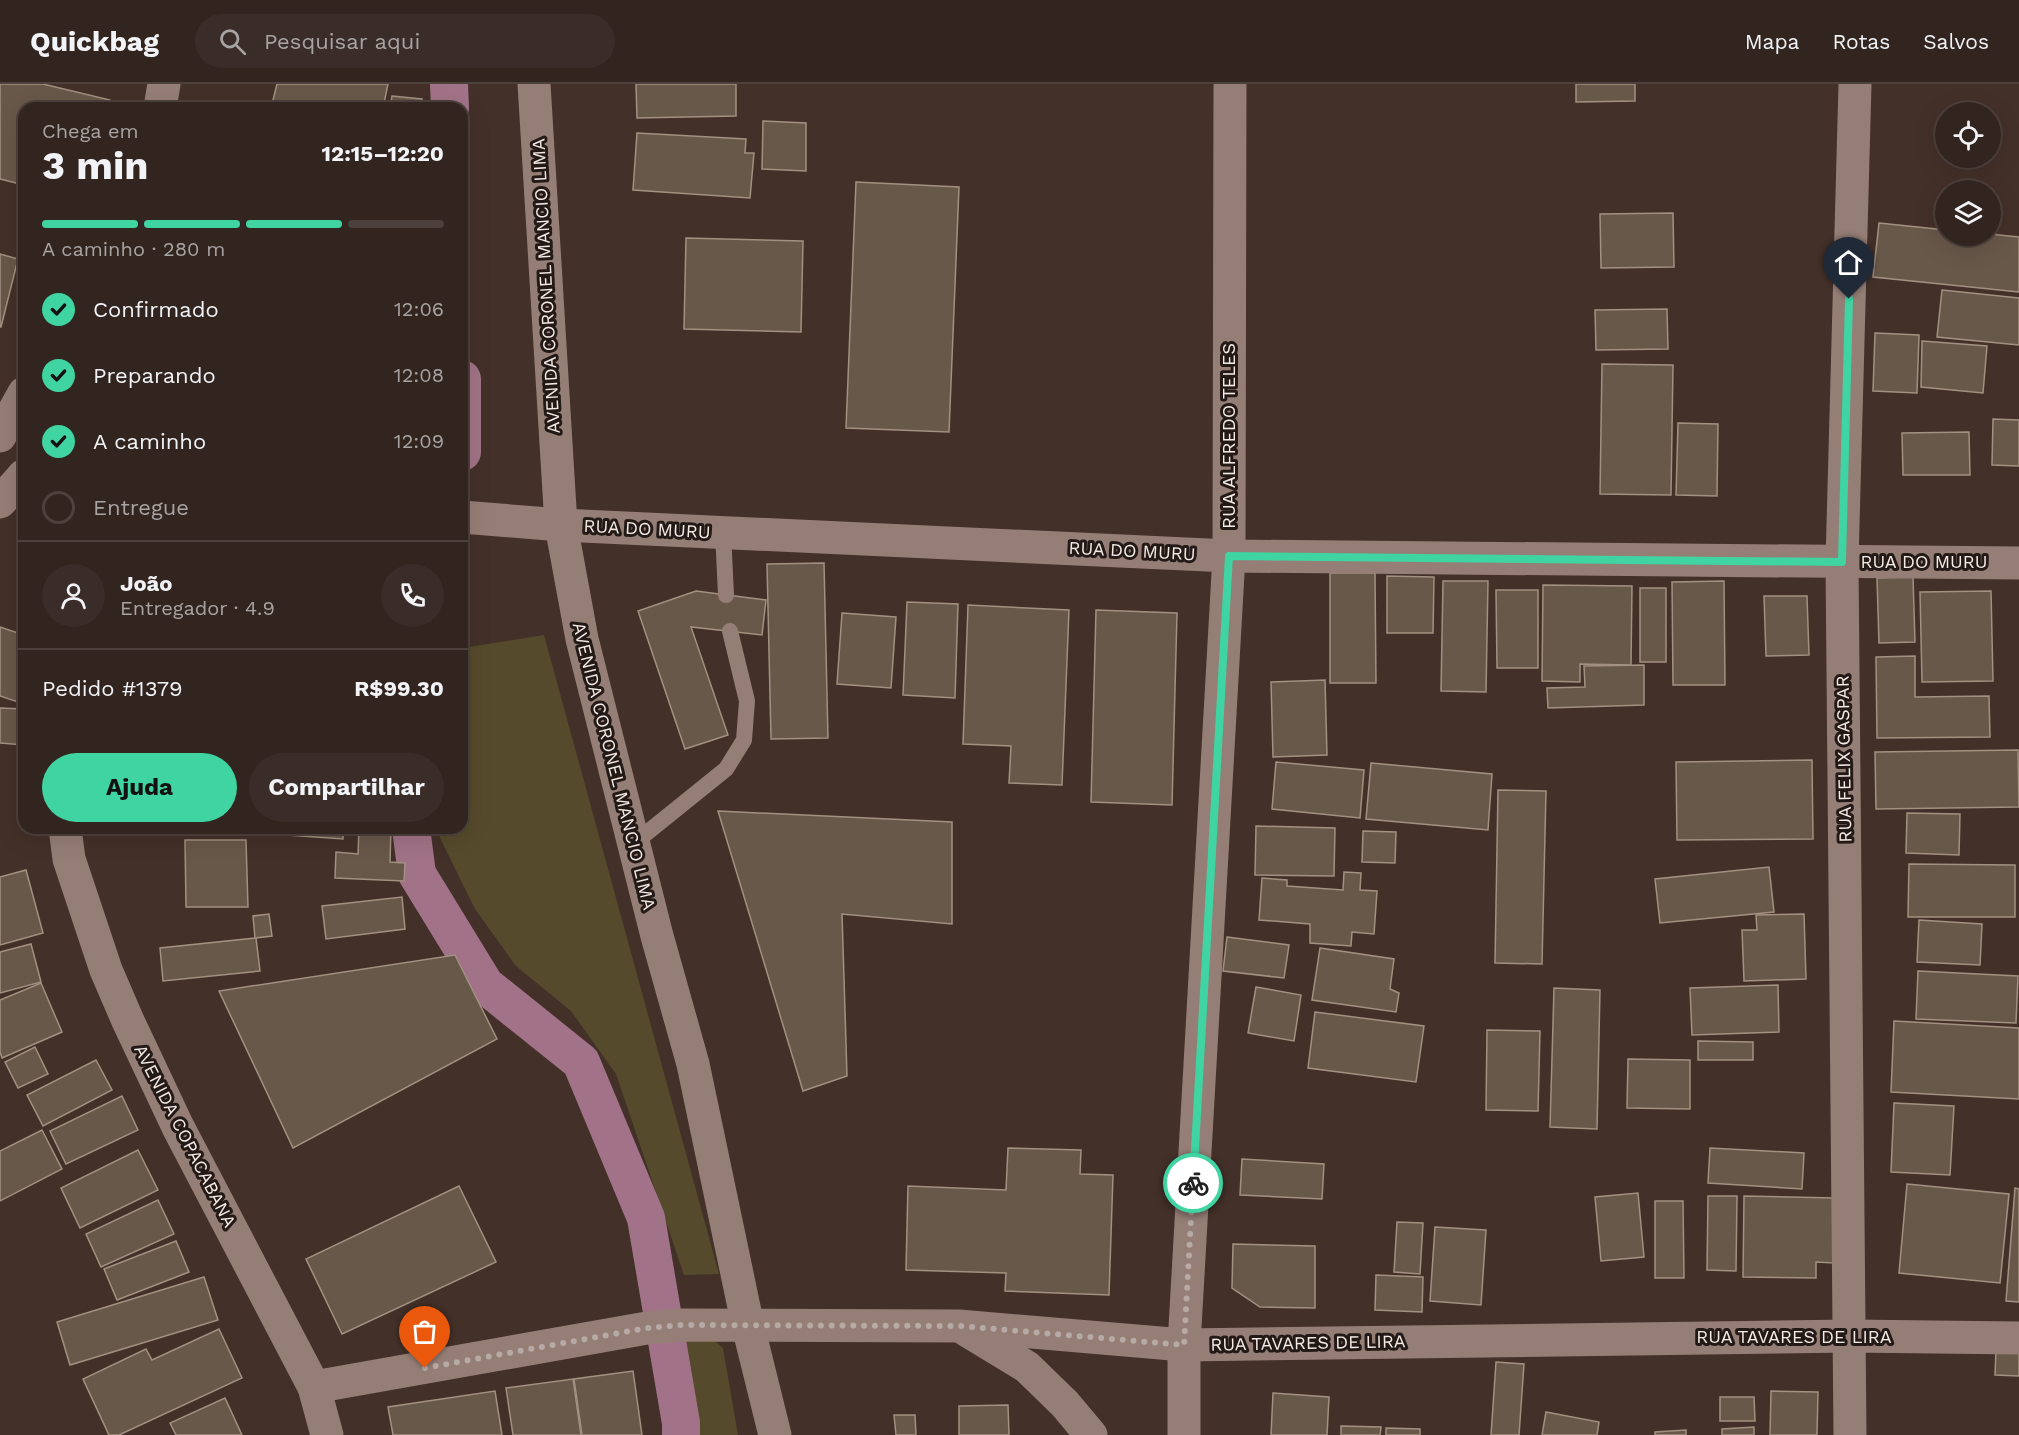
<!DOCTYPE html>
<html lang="pt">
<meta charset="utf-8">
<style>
:root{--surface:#32241f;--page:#3a2c28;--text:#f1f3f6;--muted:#a8a4a4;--line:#4d413d;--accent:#3fd4a2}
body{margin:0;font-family:"Work Sans",sans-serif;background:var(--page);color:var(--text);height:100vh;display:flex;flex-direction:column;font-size:22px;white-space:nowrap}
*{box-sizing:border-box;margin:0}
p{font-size:20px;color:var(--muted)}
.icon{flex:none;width:33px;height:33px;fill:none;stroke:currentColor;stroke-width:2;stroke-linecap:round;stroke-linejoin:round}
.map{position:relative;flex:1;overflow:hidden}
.drawer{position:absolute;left:18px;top:18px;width:450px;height:732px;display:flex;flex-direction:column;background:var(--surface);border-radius:18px;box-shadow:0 6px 24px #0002,0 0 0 2px var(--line)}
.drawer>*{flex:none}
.fabs{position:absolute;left:1935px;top:18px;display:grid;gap:12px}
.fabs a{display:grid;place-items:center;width:66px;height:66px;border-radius:50%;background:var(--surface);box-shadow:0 6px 24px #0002,0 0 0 2px var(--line);font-size:30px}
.pin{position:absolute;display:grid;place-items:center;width:51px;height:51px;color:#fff;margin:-62px -26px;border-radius:50% 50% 50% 0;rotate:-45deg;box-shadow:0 0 6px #0007}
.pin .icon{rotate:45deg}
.courier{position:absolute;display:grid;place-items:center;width:60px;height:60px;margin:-30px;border:4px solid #3fd4a2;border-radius:50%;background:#fff;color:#222;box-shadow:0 2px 8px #0007}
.head em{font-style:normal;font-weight:700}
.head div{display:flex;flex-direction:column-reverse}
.head{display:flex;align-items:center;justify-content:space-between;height:102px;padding:0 24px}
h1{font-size:39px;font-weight:700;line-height:45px}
.bar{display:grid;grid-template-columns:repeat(4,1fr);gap:9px 6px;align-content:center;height:72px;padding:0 24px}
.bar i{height:8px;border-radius:4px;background:var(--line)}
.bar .on{background:var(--accent)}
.bar p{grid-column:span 4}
.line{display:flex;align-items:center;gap:15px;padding:0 24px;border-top:2px solid var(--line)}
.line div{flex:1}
.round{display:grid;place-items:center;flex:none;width:63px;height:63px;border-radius:32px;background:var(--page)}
ol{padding:0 24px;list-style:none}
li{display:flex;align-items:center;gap:18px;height:66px}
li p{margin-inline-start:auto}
li .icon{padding:6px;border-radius:50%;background:var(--accent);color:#111;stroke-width:4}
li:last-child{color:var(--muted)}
li i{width:33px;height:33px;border:3px solid var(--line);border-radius:50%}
.action{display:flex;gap:12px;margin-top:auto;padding:12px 24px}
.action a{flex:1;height:69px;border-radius:36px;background:var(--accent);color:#111;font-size:24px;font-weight:700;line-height:69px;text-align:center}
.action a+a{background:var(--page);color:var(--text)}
header{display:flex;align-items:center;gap:36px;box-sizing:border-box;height:84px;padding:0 30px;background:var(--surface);border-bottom:2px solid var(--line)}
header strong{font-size:28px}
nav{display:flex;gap:33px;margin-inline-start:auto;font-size:21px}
.search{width:420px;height:54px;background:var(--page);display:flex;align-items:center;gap:15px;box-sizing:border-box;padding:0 21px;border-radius:33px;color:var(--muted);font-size:22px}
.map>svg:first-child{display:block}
.green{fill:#554a2b}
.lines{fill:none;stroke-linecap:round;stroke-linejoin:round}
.canal{stroke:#a27388;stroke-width:38}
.building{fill:#68584a;stroke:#a29181;stroke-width:1.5}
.lane{stroke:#957e76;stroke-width:16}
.street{stroke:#957e76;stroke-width:33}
.secondary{stroke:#957e76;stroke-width:33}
.done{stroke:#b7a9a3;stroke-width:6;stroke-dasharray:0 10.8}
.route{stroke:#3fd4a2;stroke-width:8}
.labels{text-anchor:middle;stroke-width:6;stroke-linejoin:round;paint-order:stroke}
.street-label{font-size:18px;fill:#f6eae5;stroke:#231a17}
</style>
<header>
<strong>Quickbag</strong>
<div class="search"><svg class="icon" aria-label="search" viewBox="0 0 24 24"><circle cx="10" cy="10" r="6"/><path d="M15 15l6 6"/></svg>Pesquisar aqui</div>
<nav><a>Mapa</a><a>Rotas</a><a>Salvos</a></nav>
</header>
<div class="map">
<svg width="2019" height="1351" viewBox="0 0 2019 1351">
<rect width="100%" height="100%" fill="#433029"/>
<g class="green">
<polygon points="544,551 719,1190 684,1191 616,990 571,927 516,882 475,825 440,754 438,744 462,744 462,564"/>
<polygon points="703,1247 723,1264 738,1351 689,1351 671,1253"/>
</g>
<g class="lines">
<g class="canal">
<polyline points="449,0 450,24"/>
<polyline points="462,295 462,368"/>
<polyline points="411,744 417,790 485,901 581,978 646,1134 681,1339 681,1351"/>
</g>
</g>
<g class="building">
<polygon points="0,0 43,0 110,16 108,24 24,24 24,101 0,95"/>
<polygon points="277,0 388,0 383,24 271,24"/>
<polygon points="636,0 736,0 736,32 637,34"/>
<polygon points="1576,0 1635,0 1635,17 1576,18"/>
<polygon points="392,12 422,15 422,24 390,24"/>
<polygon points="763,37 806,39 806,87 762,85"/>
<polygon points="637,49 746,55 745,69 754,69 750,114 633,106"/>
<polygon points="856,98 959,103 949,348 846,344"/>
<polygon points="1673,129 1674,183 1601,184 1600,130"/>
<polygon points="1879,139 1946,146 1946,152 1990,152 1990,150 2019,153 2019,208 1873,193"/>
<polygon points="686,154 803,157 801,248 684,245"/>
<polygon points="0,170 18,175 1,243 0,243"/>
<polygon points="1942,206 2019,214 2019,261 1937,253"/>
<polygon points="1667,225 1668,265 1596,266 1595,226"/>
<polygon points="1875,249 1919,251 1917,309 1873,307"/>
<polygon points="1922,257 1987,262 1983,309 1921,303"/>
<polygon points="1602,280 1673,281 1671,411 1600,410"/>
<polygon points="1993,335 2019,336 2019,382 1992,381"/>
<polygon points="1678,339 1718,340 1717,412 1676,411"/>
<polygon points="1969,348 1970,391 1903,391 1902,349"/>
<polygon points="824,479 828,654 771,655 767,480"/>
<polygon points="1330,489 1375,489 1376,599 1330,599"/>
<polygon points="1387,492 1434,493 1433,549 1387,549"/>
<polygon points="1913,493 1915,558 1879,559 1877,494"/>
<polygon points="1443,497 1488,497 1486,608 1441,607"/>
<polygon points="1724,497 1725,601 1673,601 1672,498"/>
<polygon points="1543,501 1632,502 1631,581 1580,580 1580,598 1542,597"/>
<rect x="1640" y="504" width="26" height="74"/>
<polygon points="1496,506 1538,506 1538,584 1497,584"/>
<polygon points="696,507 766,516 762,551 691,543 728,651 685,665 638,527"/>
<polygon points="1991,507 1993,597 1922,598 1920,508"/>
<polygon points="1764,512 1807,512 1809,571 1766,572"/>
<polygon points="907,518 958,520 955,614 903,611"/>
<polygon points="968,521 1069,526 1062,701 1009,699 1011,662 963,660"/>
<polygon points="1096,526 1177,529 1172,721 1091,718"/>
<polygon points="842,529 896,533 891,604 837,600"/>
<polygon points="0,543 24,551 24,567 19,582 24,583 24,620 0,612"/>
<polygon points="1915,572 1915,613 1989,612 1990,653 1877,654 1876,573"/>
<polygon points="1644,581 1644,621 1548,624 1547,604 1585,603 1584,582"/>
<polygon points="1325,596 1327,671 1273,673 1271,598"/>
<polygon points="0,624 24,625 24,661 0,659"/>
<polygon points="2018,666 2019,723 1876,725 1875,668"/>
<polygon points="1812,676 1813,755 1677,756 1676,678"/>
<polygon points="1276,678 1364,686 1360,734 1272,725"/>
<polygon points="1371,679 1492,690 1488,746 1366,735"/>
<polygon points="1498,706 1546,707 1542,880 1495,879"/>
<polygon points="718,727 952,738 952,840 842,830 847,992 803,1007"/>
<polygon points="1907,729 1960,730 1959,771 1906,769"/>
<polygon points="1256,742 1335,744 1334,792 1255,791"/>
<polygon points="187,744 343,744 343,755"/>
<polygon points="359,744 391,744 390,778 405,779 404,797 335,794 336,768 358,770"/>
<polygon points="1363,747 1396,748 1395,779 1362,778"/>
<polygon points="185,756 246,756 248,823 186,823"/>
<polygon points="1909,780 2015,781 2015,833 1908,833"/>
<polygon points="1769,783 1774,828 1660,839 1655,795"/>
<polygon points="26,786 43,849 0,861 0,793"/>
<polygon points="1344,788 1361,789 1360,806 1377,807 1374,850 1352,848 1351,862 1310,859 1310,840 1259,836 1262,794 1287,796 1287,802 1343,806"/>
<polygon points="402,813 405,845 326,855 322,822"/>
<polygon points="269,830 272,852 256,854 260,887 163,897 160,864 255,854 253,832"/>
<polygon points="1804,830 1806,895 1744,897 1742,846 1757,846 1756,831"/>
<polygon points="1919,836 1982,840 1980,881 1917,878"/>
<polygon points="1227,853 1289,861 1284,894 1223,887"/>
<polygon points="31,860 41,898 0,909 0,868"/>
<polygon points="1320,864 1394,875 1390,905 1399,909 1396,928 1312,916"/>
<polygon points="455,871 497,955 293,1064 219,907"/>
<polygon points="1918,887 2018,892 2016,939 1916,935"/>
<polygon points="41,899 62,948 2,974 0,968 0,916"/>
<polygon points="1778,901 1779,948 1692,951 1690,904"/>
<polygon points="1256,903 1301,911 1294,957 1248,949"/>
<polygon points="1554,904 1600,906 1597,1045 1550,1043"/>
<polygon points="1315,928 1424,942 1416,998 1308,984"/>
<polygon points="1894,937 2019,944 2019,1015 1891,1008"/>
<polygon points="1487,946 1540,947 1538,1027 1486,1026"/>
<polygon points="1698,957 1753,958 1753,976 1698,976"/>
<polygon points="35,963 48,990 18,1004 5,978"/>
<polygon points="1628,975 1690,976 1690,1025 1627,1024"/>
<polygon points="96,976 112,1006 43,1042 27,1011"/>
<polygon points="122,1012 138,1046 66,1080 50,1047"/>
<polygon points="1894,1019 1954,1022 1950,1091 1891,1088"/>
<polygon points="42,1046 62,1085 0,1117 0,1067"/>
<polygon points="1008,1064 1081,1066 1080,1090 1113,1091 1109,1211 1005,1207 1006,1189 906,1186 908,1102 1006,1106"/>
<polygon points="1710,1064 1804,1069 1802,1105 1708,1099"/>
<polygon points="138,1066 158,1106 80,1144 61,1104"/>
<polygon points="1242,1075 1324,1080 1322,1115 1240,1111"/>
<polygon points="1907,1100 2009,1110 2000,1199 1899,1189"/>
<polygon points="459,1102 496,1178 342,1250 306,1175"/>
<polygon points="2015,1104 2019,1105 2019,1218 2006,1217"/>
<polygon points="1638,1109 1644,1173 1601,1177 1595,1113"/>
<polygon points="1708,1112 1737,1112 1736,1187 1707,1186"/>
<polygon points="1744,1112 1835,1114 1834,1179 1816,1178 1816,1194 1743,1193"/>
<polygon points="158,1116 174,1150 101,1183 86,1150"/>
<polygon points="1655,1117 1683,1117 1684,1194 1655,1194"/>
<polygon points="1397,1138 1423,1139 1420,1190 1394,1188"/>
<polygon points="1435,1143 1486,1146 1481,1221 1430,1217"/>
<polygon points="176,1157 189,1188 117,1216 104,1185"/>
<polygon points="1233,1160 1315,1162 1315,1224 1260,1223 1232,1204"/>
<polygon points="1376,1191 1423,1193 1422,1228 1375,1226"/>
<polygon points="204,1193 218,1236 70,1281 57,1238"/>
<polygon points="219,1245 242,1294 119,1351 109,1351 83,1295 146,1265 152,1276"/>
<polygon points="1996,1266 2019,1267 2019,1292 1995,1291"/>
<polygon points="1496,1278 1524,1280 1519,1351 1491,1351"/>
<polygon points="633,1287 642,1351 582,1351 574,1295"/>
<polygon points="573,1295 581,1351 513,1351 506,1304"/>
<polygon points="495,1307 502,1351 393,1351 388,1323"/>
<polygon points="1771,1307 1818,1308 1817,1351 1770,1351"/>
<polygon points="1273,1309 1329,1313 1327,1351 1271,1351"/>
<polygon points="1720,1313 1754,1313 1755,1337 1720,1337"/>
<polygon points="225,1314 242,1351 176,1351 170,1339"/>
<polygon points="1008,1321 1009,1351 959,1351 959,1322"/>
<polygon points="1546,1328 1599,1338 1597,1351 1542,1351"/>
<polygon points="894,1331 915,1331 916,1351 896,1351"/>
<polygon points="1341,1342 1381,1343 1380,1351 1341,1351"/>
<polygon points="1754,1343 1754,1351 1722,1351 1722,1345"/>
<polygon points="1386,1344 1420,1345 1420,1351 1386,1351"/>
<polygon points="1686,1346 1686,1351 1655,1351 1655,1348"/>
</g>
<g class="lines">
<g class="lane">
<polyline points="723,448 726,511"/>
<polyline points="633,760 726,685 744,656 747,617 730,547"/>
</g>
<g class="street">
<polyline points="561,441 1229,472 2019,479"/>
<polyline points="966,1246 1027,1283 1065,1320 1091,1351"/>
<polyline points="314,1303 647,1244 681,1241 959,1242 1184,1261 1850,1252 2019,1254"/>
<polyline points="1184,1351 1184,1261 1229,472 1230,0"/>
<polyline points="1850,1351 1842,478 1855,0"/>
</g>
<g class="secondary">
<polyline points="534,0 561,441 582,555 657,852 693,980 748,1242 775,1351"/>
<polyline points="160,24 164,0"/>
<polyline points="0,352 24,309"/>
<polyline points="0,418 24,391"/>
<polyline points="462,433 561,441"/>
<polyline points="65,744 69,775 106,886 128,937 178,1043 314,1303 327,1351"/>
</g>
</g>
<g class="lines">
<polyline class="done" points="425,1284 647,1244 681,1241 960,1242 1184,1261 1193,1099"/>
<polyline class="route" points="1193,1099 1229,472 1842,478 1849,215"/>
</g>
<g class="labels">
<g class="street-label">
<text transform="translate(546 202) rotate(-93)" y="6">AVENIDA CORONEL MANCIO LIMA</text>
<text transform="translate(1229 352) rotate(-90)" y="6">RUA ALFREDO TELES</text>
<text transform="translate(647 445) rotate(3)" y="6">RUA DO MURU</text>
<text transform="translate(1132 467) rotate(3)" y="6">RUA DO MURU</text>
<text x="1924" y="484">RUA DO MURU</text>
<text transform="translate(1844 675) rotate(-91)" y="6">RUA FELIX GASPAR</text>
<text transform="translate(614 682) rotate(76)" y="6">AVENIDA CORONEL MANCIO LIMA</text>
<text transform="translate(185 1052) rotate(63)" y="6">AVENIDA COPACABANA</text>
<text x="1794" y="1259">RUA TAVARES DE LIRA</text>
<text transform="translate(1308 1259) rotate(-1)" y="6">RUA TAVARES DE LIRA</text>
</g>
</g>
</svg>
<div class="fabs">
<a><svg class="icon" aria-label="locate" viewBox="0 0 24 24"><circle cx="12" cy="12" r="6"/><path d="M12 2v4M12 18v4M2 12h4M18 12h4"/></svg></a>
<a><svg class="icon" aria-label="layers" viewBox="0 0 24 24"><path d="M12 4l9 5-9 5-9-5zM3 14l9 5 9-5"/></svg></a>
</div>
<div class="pin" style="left:425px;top:1284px;background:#ea580c"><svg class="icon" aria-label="bag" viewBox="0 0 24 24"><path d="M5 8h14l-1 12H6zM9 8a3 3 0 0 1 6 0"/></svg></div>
<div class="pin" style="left:1849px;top:215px;background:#1f2937"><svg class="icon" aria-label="home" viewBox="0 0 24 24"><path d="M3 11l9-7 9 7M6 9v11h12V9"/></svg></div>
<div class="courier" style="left:1193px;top:1099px"><svg class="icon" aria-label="bike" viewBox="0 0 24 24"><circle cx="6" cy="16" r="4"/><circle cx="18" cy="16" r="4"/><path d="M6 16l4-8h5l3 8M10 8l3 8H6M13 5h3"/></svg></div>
<section class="drawer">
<div class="head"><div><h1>3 min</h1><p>Chega em</p></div><em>12:15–12:20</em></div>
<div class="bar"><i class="on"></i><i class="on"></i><i class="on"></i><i></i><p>A caminho · 280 m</p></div>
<ol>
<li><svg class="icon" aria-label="check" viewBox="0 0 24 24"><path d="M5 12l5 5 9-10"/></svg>Confirmado<p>12:06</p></li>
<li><svg class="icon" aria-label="check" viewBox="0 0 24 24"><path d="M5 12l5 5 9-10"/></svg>Preparando<p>12:08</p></li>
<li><svg class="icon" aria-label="check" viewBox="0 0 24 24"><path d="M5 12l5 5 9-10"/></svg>A caminho<p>12:09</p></li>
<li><i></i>Entregue</li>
</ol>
<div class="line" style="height:108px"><a class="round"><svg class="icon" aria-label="person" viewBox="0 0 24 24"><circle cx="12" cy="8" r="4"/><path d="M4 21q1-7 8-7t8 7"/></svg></a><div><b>João</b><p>Entregador · 4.9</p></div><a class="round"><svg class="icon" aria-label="phone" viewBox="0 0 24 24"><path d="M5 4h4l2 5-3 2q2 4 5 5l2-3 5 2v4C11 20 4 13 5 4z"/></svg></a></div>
<div class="line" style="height:78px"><div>Pedido #1379</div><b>R$99.30</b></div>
<div class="action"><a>Ajuda</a><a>Compartilhar</a></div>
</section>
</div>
